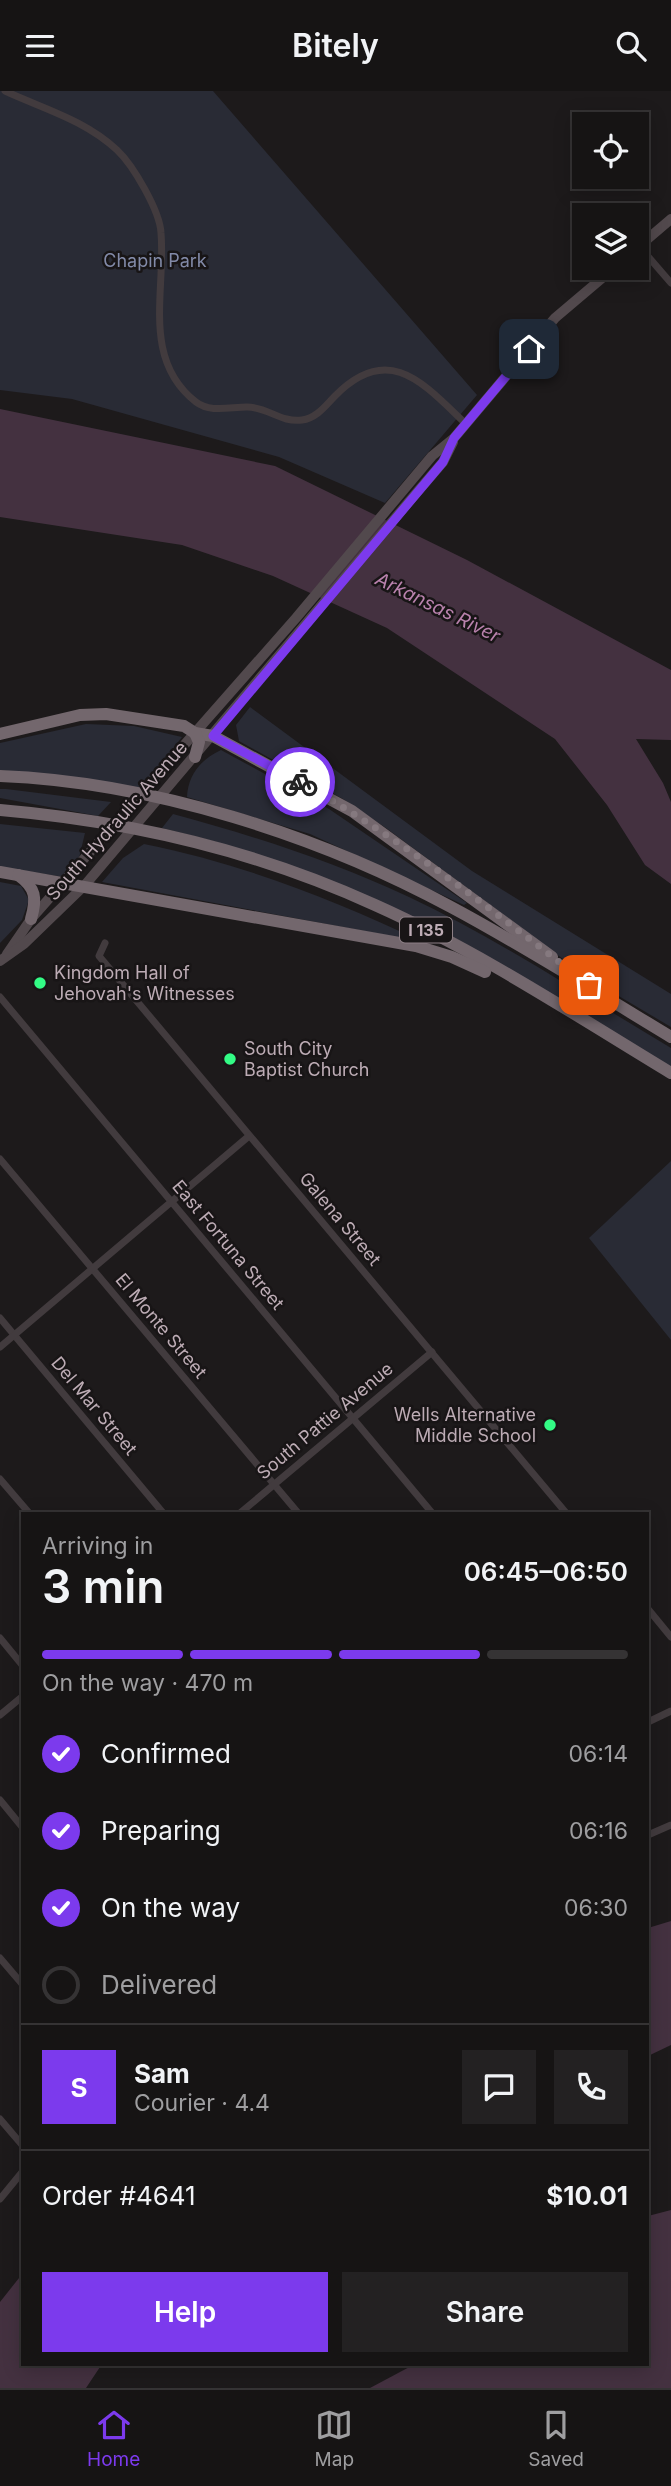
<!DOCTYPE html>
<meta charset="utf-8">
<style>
:root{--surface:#161414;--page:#232122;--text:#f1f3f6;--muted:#9e9ea0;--line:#353334;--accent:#7c3aed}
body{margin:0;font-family:Inter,sans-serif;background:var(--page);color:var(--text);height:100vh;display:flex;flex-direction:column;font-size:26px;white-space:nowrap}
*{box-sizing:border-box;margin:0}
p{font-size:23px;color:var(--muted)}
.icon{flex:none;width:38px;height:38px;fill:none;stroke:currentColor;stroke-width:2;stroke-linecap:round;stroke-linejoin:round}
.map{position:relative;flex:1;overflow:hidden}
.side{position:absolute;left:21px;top:1421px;width:628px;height:854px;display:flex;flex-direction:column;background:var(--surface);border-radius:0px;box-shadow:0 4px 18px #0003,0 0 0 2px var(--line)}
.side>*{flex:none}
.controls{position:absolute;left:572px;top:21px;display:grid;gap:14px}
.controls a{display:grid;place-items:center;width:77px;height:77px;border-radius:0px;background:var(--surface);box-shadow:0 4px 18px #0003,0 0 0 2px var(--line);font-size:35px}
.pin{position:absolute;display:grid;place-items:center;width:60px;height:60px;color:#fff;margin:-30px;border-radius:14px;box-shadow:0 4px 10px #0006}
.courier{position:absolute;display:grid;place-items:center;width:70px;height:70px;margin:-35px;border:5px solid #7c3aed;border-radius:50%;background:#fff;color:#222;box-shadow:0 2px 9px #0007}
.summary em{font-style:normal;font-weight:600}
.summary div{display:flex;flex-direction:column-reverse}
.summary{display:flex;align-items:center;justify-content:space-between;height:119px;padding:0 21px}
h1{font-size:46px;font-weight:600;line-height:52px}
.bar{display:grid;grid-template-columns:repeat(4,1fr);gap:10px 7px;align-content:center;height:84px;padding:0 21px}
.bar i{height:9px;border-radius:5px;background:var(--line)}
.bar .active{background:var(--accent)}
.bar p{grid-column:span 4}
.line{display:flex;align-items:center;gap:18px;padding:0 21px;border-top:2px solid var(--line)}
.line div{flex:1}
.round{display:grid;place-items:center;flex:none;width:74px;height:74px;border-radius:0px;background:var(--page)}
ol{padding:0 21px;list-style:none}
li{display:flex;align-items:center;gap:21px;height:77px}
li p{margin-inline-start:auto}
li .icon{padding:7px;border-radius:50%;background:var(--accent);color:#fff;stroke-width:4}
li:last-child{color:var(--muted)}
li i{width:38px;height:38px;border:4px solid var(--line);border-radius:50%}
.action{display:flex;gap:14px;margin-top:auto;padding:14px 21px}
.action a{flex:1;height:80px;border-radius:0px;background:var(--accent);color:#fff;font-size:28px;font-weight:600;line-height:80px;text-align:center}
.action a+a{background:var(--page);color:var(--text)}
header{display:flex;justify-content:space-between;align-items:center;height:91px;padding:0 21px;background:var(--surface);font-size:32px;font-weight:600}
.tab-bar{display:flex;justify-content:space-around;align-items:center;height:98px;border-top:2px solid var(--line);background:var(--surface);font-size:19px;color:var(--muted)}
.tab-bar a{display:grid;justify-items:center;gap:4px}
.tab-bar .active{color:var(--accent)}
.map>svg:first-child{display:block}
.green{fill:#292b35}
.water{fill:#443140}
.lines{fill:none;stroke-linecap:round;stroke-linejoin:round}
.street{stroke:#423b3e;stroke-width:7}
.secondary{stroke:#52494d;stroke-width:10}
.highway{stroke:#73676d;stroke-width:12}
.done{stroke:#85797f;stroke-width:7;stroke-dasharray:0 12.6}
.route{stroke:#7c3aed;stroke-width:9}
.poi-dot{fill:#33fb85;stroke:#181516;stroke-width:2.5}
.labels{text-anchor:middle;stroke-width:5;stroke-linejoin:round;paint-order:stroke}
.shield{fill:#181516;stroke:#8c7f85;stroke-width:2}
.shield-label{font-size:16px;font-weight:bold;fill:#bdacb5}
.park-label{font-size:18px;fill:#828aa8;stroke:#181516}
.street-label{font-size:18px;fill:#bdacb5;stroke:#181516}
.poi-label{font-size:18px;fill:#bdacb5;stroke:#181516;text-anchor:start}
.water-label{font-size:19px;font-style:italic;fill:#b982ad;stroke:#181516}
</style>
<header><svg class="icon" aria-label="menu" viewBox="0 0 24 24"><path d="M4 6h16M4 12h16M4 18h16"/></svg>Bitely<svg class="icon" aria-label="search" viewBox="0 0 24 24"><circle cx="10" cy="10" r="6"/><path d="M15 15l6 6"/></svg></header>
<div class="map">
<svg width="671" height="2297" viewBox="0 0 671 2297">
<rect width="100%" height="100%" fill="#1d1a1b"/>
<g class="green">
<polygon points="0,0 213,0 477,304 385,412 279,366 72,308 0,299"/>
<polygon points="250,616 472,780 671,903 671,936 590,888 386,737 343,708 239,650 236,634"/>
<polygon points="86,633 134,635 182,646 142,697 0,679 0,652"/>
<path d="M221 659 329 718 467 812 464 814 310 743 187 706C188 684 201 668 221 659Z"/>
<polygon points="0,698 6,698 111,711 98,725 0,707"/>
<path d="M173 723C254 745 332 770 409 806 500 849 585 906 671 957V976L462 852 217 751 162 737Z"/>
<polygon points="0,733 85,742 79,767 64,786 0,776"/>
<path d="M144 753C243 773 332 808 423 851L102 791 123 767Z"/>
<polygon points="0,791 21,795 29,809 22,829 0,852"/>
<polygon points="671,1070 671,1249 589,1147"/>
</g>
<g class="water">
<polygon points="0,318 275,375 467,469 671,579 671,649 636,648 663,692 671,711 671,793 645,774 607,714 555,648 387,537 273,485 182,454 0,426"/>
<polygon points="671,1830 671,1954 648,1965 648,1837"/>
<polygon points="671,2119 671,2297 370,2297 415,2273 648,2273 648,2125"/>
<polygon points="23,2182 23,2273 102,2273 86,2297 0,2297 0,2211"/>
</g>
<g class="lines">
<g class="street">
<path d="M5 0C44 18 85 29 117 59 133 74 160 120 161 142 166 200 141 268 196 311 210 322 230 316 247 316 268 316 281 332 302 329 317 327 326 314 335 305 389 250 424 293 466 333"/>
<polyline points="639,155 671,192"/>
<polyline points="105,852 99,865 567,1423"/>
<polyline points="0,906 433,1423"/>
<polyline points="0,1068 299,1423"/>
<polyline points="0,1227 164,1423"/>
<polyline points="0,1256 249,1045"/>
<polyline points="0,1388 30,1423"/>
<polyline points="239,1423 432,1261"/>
<polyline points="648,1518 671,1546"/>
<polyline points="0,1547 23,1575"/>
<polyline points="0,1624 23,1605"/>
<polyline points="648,1631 671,1620"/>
<polyline points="0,1709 23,1737"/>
<polyline points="648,1744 671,1734"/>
<polyline points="0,1867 23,1894"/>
<polyline points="0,2028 23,2055"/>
<polyline points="0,2108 23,2080"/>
</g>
<g class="secondary">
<polyline points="637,157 671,128"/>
<polyline points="7,863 31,828 296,527 432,365 454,347 555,227 614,177"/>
<polyline points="0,870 24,853 85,794 413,406 443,371 453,351"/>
</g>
<g class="highway">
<polyline points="0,643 80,624 106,623 184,635 195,642 213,645 352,720 552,866"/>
<polyline points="195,666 199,651 195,642"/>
<path d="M0 685C152 691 318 744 451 816 526 856 598 902 671 946"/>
<path d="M0 719C129 730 257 760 375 814 478 860 575 924 671 982"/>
<polyline points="0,781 416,855 452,866 485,881"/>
<path d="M18 784C36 797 37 807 31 828"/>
</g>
</g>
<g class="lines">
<path class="done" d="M300 691C402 748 496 822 589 894"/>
<polyline class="route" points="300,691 213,645 443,371 454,347 529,258"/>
</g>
<g class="poi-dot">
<circle cx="40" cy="892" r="7"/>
<circle cx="230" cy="968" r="7"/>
<circle cx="550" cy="1334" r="7"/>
</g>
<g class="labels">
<rect class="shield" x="400" y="826.5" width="52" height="25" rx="5"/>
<g class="shield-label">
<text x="426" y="845">I 135</text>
</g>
<g class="park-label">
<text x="155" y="176">Chapin Park</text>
</g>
<g class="street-label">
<text transform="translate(117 730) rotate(-49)" y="6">South Hydraulic Avenue</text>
<text transform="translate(340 1128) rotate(50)" y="6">Galena Street</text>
<text transform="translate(228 1154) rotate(50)" y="6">East Fortuna Street</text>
<text transform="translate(161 1235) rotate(50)" y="6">El Monte Street</text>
<text transform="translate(94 1315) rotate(50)" y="6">Del Mar Street</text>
<text transform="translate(325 1330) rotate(-40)" y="6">South Pattie Avenue</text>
</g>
<g class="poi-label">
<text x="54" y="888">Kingdom Hall of<tspan x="54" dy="21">Jehovah's Witnesses</tspan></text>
<text x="244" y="964">South City<tspan x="244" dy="21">Baptist Church</tspan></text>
<text x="536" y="1330" text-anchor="end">Wells Alternative<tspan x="536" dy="21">Middle School</tspan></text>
</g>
<g class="water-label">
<text transform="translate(438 516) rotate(26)" y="7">Arkansas River</text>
</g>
</g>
</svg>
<div class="controls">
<a><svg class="icon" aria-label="locate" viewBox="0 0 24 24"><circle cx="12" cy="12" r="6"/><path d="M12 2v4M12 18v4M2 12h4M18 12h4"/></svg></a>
<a><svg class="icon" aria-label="layers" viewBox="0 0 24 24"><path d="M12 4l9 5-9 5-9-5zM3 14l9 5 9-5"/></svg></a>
</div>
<div class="pin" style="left:589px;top:894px;background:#ea580c"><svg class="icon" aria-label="bag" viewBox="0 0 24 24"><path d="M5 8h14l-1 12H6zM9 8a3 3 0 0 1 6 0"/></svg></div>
<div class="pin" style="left:529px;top:258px;background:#1f2937"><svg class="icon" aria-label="home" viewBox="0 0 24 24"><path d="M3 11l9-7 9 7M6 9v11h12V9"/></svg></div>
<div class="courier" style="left:300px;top:691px"><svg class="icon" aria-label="bike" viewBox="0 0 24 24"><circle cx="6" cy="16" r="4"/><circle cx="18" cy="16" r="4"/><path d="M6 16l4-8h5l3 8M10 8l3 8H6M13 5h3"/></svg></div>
<section class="side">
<div class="summary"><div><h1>3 min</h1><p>Arriving in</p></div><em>06:45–06:50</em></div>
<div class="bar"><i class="active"></i><i class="active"></i><i class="active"></i><i></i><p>On the way · 470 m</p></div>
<ol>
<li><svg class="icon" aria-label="check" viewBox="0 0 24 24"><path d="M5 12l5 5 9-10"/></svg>Confirmed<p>06:14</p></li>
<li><svg class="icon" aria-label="check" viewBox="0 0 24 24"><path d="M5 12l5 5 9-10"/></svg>Preparing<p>06:16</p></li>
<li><svg class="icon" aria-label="check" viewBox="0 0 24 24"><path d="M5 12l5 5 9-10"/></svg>On the way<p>06:30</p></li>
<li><i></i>Delivered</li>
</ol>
<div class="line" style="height:126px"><b class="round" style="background:var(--accent);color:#fff">S</b><div><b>Sam</b><p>Courier · 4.4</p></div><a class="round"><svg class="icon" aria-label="chat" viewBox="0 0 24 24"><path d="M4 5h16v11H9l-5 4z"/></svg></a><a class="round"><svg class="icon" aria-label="phone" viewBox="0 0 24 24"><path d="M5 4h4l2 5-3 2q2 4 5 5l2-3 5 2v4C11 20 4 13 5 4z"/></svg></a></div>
<div class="line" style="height:91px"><div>Order #4641</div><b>$10.01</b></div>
<div class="action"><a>Help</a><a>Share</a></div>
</section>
</div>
<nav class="tab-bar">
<a class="active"><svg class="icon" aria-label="home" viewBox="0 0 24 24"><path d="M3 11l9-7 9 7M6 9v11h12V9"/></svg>Home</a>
<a><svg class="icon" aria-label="map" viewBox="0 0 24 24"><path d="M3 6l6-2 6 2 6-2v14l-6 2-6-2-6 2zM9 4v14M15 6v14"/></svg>Map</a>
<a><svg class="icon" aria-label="saved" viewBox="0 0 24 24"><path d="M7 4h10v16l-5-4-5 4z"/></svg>Saved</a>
</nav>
